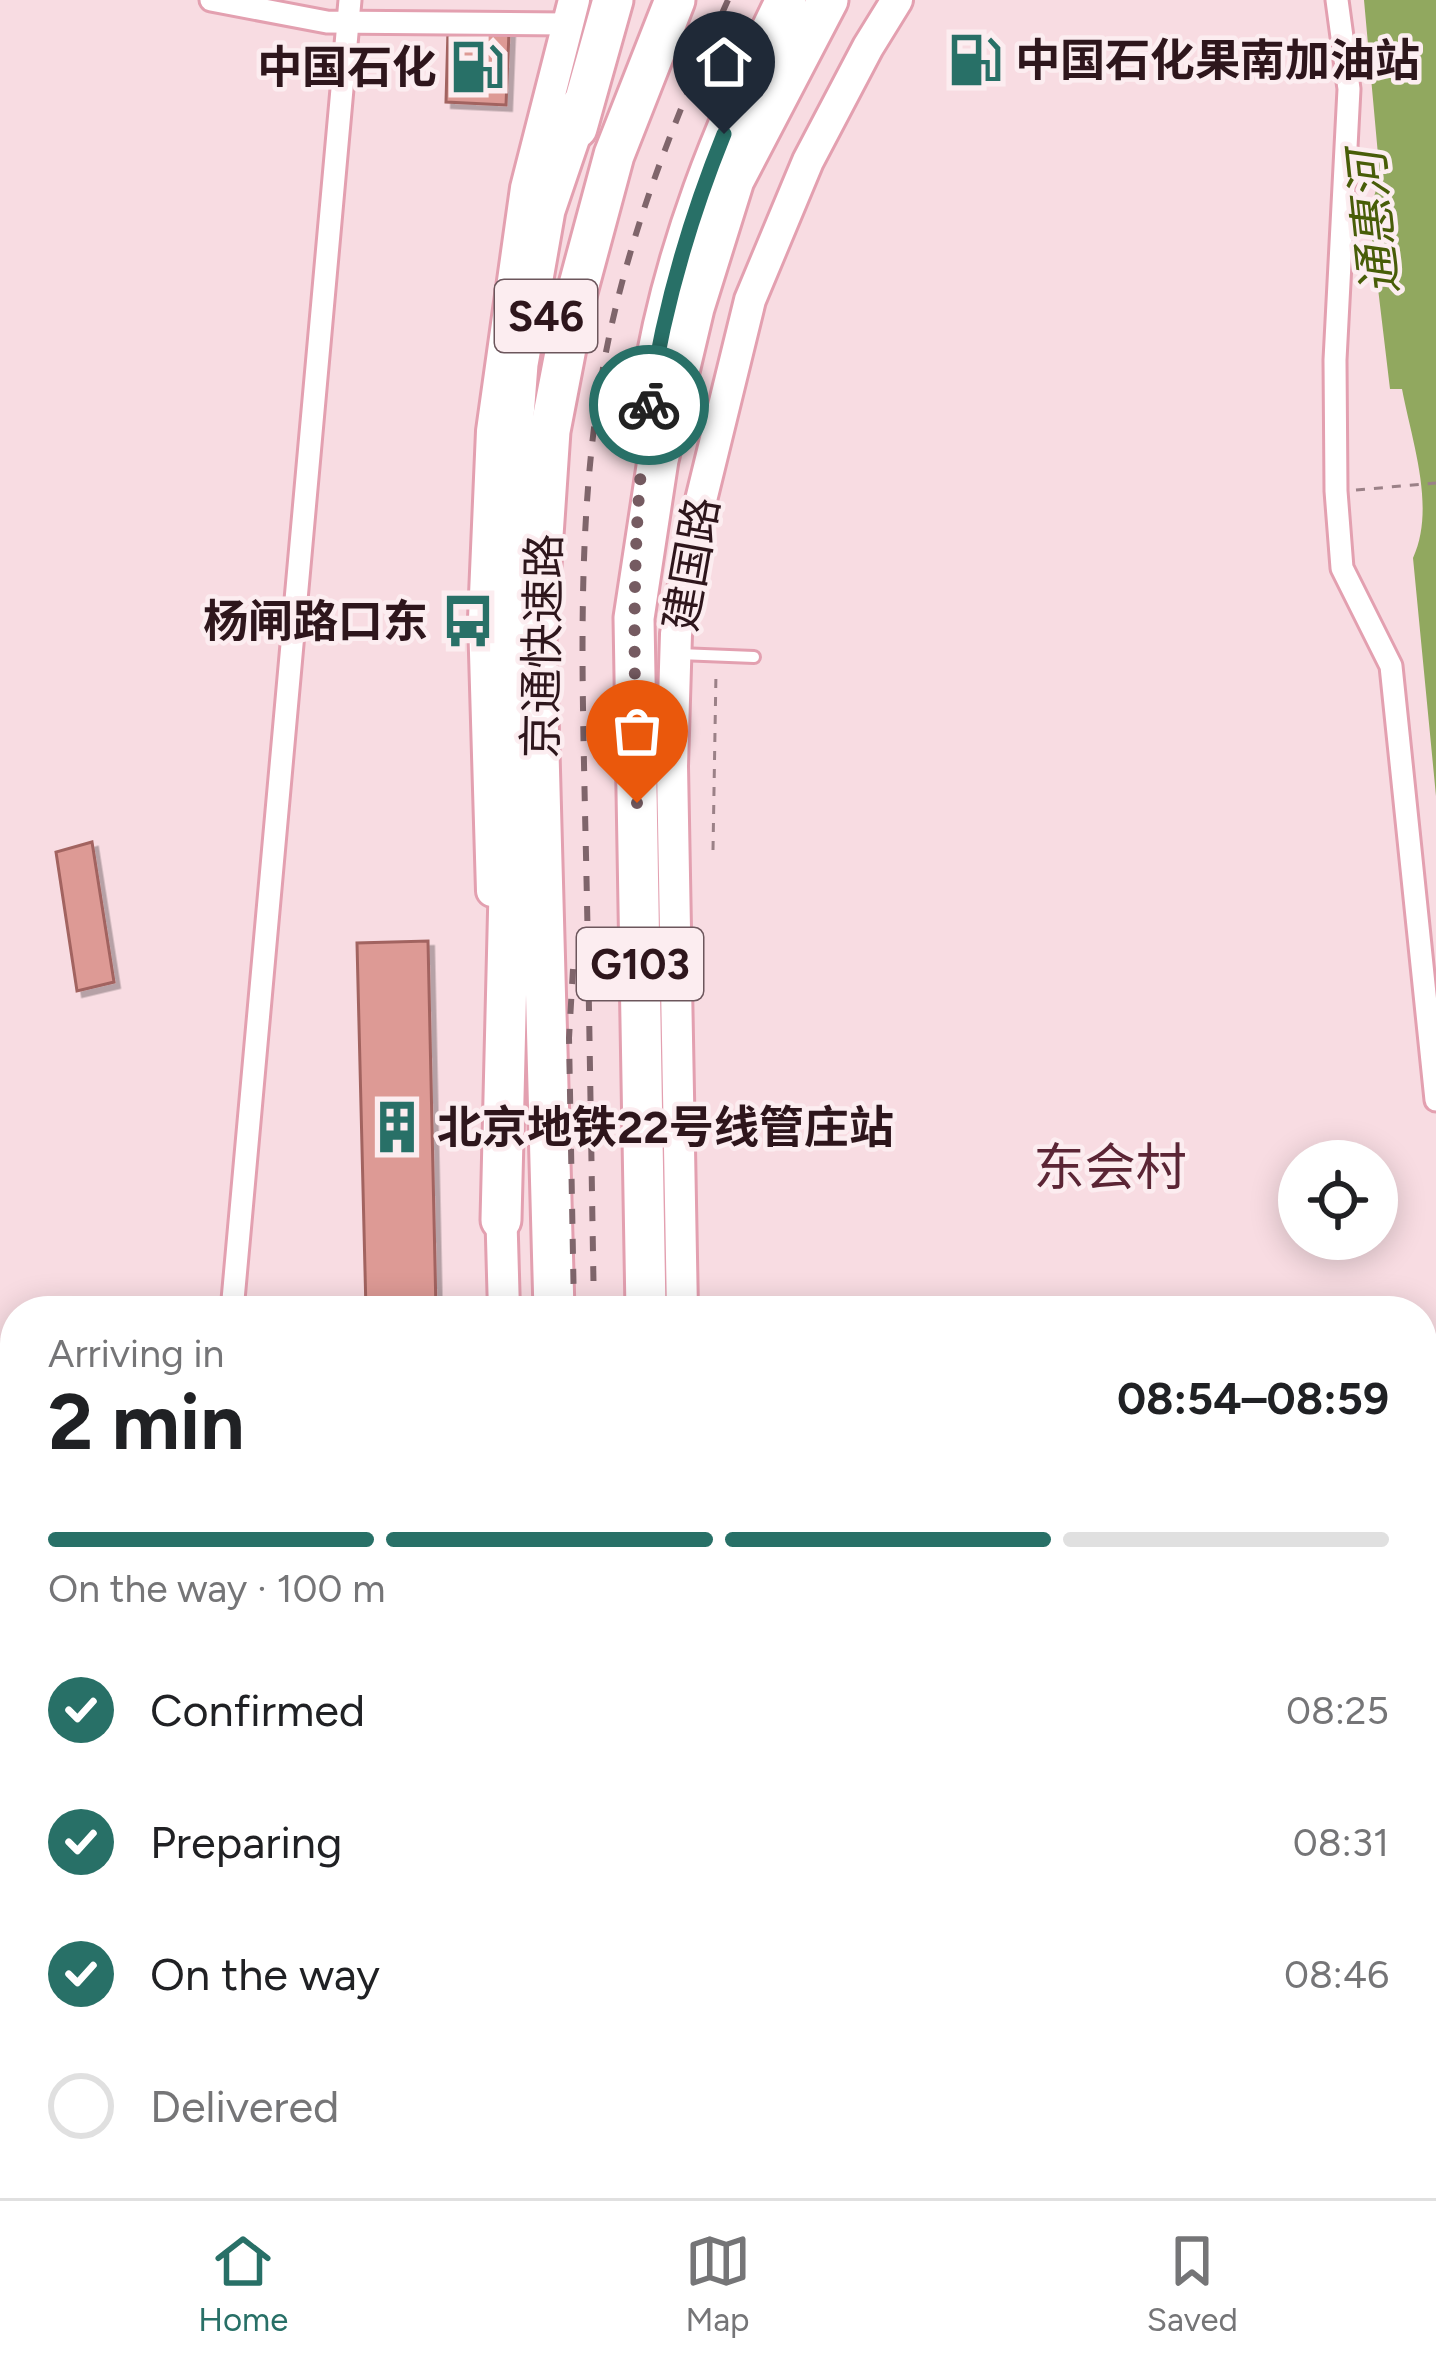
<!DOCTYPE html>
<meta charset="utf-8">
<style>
:root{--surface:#fff;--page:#f2f2f2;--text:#202124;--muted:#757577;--line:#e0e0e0;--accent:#287067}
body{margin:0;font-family:Figtree,"Noto Sans SC",sans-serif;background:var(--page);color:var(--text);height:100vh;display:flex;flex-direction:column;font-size:45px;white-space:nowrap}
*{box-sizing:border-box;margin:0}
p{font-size:39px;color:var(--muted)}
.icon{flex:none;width:66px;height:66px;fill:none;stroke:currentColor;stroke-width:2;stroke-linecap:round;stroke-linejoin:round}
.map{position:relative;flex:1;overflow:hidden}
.details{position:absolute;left:0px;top:1296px;width:1437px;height:903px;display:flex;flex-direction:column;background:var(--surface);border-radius:48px 48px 0 0;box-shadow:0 6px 30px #0003}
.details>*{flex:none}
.controls{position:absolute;left:1278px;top:1140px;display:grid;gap:24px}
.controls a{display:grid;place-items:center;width:120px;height:120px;border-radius:50%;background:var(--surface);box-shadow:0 6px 30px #0003;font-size:60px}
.pin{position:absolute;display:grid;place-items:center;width:102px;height:102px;color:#fff;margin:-123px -51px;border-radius:50% 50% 50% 0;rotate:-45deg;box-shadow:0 0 12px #0007}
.pin .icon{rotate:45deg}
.courier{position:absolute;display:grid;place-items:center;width:120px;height:120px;margin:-60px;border:9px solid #287067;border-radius:50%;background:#fff;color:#222;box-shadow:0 3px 15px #0007}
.summary em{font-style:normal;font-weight:700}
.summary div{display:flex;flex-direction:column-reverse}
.summary{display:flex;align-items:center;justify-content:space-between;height:204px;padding:0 48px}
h1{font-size:78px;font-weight:700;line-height:90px}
.bar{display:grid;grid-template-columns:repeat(4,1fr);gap:18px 12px;align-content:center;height:144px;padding:0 48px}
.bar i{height:15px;border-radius:9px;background:var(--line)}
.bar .current{background:var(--accent)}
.bar p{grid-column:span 4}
ol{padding:0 48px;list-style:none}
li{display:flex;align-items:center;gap:36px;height:132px}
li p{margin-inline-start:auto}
li .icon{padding:12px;border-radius:50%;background:var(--accent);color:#fff;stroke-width:4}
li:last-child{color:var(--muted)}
li i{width:66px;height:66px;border:6px solid var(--line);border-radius:50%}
.dock{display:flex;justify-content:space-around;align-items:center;height:168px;border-top:3px solid var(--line);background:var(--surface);font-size:33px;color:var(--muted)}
.dock a{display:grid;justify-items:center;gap:6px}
.dock .current{color:var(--accent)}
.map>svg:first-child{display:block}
.water{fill:#91a85f}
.building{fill:#dd9a95;stroke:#a26460;stroke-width:3;filter:url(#shadow)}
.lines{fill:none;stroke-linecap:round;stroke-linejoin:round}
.lane-casing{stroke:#e3a0b0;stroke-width:16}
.street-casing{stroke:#e3a0b0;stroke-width:27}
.secondary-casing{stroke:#e3a0b0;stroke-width:36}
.highway-casing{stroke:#e3a0b0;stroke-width:45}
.path{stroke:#9b8187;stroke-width:3;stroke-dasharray:9 9;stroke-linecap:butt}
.lane{stroke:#fff;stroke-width:10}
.street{stroke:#fff;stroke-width:21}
.secondary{stroke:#fff;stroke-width:30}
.highway{stroke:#fff;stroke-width:39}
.rail{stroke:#7f656b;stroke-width:6;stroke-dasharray:15 15;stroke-linecap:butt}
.done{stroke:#755b61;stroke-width:12;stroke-dasharray:0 21.6}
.route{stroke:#287067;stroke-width:15}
.labels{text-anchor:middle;stroke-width:9;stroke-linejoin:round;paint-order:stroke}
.shield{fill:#fcedf0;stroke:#6c565c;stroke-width:3}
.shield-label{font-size:42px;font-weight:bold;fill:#2e161c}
.poi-label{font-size:45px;font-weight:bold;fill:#2e161c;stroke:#fcedf0;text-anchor:start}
.street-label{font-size:45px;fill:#2e161c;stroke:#fcedf0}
.water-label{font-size:48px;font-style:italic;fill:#485d08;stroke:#fcedf0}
.quarter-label{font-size:51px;fill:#5b2535;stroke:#fcedf0}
</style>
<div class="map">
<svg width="1436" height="2198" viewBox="0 0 1436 2198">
<defs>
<filter id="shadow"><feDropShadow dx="5.5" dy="5.5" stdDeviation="0" flood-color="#0004"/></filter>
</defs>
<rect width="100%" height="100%" fill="#f8dce2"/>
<path class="water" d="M1364 0H1436V796L1413 558C1436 508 1412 442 1402 389H1390L1369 213 1380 177Z"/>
<g class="building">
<polygon points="448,30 509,32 506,105 446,102"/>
<polygon points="92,842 114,982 77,991 56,852"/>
<polygon points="428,941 436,1311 366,1311 357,943"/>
<polygon points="15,2117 15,2184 67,2184 64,2198 0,2198 0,2141"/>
<polygon points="187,2184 217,2184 216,2193 186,2188"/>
<polygon points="582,2184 634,2184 635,2198 582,2198"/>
<polygon points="818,2184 862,2184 863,2198 819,2198"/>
<polygon points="937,2184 981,2184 982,2198 938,2198"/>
<polygon points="1059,2184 1103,2184 1104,2198 1060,2198"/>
</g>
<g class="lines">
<defs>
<polyline id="lane" points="679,654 754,657"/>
<g id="street">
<polyline points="211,0 327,22 568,24"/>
<polyline points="1337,0 1349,89 1335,360 1336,491 1342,568 1391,666 1436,1100"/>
<polyline points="232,1311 350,0"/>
<polyline points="139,2198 142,2184"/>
</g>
<g id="secondary">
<polyline points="492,891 484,619 492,431 526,188 574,0"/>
<polyline points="501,1203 504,1311"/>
<polyline points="682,1311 672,766 676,634 691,541 750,300 808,161 868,47 897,0"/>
<polyline points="1422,1683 1436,1682"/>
<polyline points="1422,1704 1436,1703"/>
<polyline points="0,1931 15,1928"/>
<polyline points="0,1963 15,1956"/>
<polyline points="519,2184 519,2198"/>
<polyline points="704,2184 704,2198"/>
</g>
<g id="highway">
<polyline points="577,128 613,0"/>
<path d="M651 391C672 252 724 126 786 0"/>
<polyline points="501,1220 510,851 506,521 518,364 545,210 580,107"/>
<polyline points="554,1311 536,640 550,431 576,296 614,155 675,0"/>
<polyline points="646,1311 634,618 658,460 694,308 734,180 828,0"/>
<polyline points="569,2184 569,2198"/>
<polyline points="664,2184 664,2198"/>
</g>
</defs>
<use href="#lane" class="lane-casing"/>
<use href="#street" class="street-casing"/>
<use href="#secondary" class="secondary-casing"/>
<use href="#highway" class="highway-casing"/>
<g class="path">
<polyline points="1356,490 1436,483"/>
<polyline points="713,850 716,672"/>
<polyline points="0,1900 15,1895"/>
<polyline points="0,2002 15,1990"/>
</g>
<use href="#lane" class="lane"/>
<use href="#street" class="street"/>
<use href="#secondary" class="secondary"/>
<use href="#highway" class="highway"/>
<g class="rail">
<polyline points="573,969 569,1038 574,1311"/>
<path d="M594 1311C591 1145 589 978 585 812 582 664 577 514 603 368 626 239 674 119 728 0"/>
<polyline points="612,2184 612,2198"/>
</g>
</g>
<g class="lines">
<path class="done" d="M637 803C635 670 629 536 649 405"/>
<path class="route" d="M649 405C663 311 688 223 724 134"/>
</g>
<defs>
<symbol id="fuel-bare" viewBox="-9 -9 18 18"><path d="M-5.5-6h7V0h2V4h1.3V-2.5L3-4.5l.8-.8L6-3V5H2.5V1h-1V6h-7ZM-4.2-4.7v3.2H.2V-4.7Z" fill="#287067" stroke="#fcedf0" stroke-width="2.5" paint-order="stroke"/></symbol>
<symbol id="bus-bare" viewBox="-9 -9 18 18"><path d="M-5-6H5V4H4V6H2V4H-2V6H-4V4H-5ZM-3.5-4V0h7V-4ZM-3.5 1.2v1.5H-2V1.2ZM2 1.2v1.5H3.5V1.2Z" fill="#287067" stroke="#fcedf0" stroke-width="2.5" paint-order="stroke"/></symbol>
<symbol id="building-bare" viewBox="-9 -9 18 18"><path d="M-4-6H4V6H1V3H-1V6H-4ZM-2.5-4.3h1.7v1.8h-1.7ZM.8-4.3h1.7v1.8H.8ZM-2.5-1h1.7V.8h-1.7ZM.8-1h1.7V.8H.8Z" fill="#287067" stroke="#fcedf0" stroke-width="2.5" paint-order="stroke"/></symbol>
</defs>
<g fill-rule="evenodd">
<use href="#fuel-bare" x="937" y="22" width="76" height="76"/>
<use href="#fuel-bare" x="439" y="29" width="76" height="76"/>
<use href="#bus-bare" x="430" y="583" width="76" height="76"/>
<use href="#building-bare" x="359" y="1089" width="76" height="76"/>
</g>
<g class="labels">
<g class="shield">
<rect x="495" y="280" width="102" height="72" rx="9"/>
<rect x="577" y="928" width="126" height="72" rx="9"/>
</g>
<g class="shield-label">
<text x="546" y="331">S46</text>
<text x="640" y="979">G103</text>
</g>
<g class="poi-label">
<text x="1015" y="76">中国石化果南加油站</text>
<text x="437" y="83" text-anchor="end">中国石化</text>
<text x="428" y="637" text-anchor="end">杨闸路口东</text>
<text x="437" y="1143">北京地铁22号线管庄站</text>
</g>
<g class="street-label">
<text transform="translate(691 564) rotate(-80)" y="16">建国路</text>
<text transform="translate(542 646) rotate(-89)" y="16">京通快速路</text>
</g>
<g class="water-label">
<text transform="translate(1373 223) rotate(-96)" y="17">通惠河</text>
</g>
<g class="quarter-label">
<text x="1110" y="1185">东会村</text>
</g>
</g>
</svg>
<div class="controls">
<a><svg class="icon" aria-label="locate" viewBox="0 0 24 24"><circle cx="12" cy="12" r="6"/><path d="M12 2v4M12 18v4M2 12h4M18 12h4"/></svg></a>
</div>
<div class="pin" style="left:637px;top:803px;background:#ea580c"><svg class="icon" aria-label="bag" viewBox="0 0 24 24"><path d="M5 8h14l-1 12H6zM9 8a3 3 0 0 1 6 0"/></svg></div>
<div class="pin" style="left:724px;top:134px;background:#1f2937"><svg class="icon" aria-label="home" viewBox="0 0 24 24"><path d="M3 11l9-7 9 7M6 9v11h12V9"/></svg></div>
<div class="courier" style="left:649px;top:405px"><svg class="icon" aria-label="bike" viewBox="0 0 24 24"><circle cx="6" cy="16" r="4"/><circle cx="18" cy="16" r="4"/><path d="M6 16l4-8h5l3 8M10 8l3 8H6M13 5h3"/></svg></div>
<section class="details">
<div class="summary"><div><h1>2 min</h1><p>Arriving in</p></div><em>08:54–08:59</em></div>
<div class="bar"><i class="current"></i><i class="current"></i><i class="current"></i><i></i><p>On the way · 100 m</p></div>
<ol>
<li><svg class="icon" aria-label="check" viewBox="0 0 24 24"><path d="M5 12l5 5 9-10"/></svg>Confirmed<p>08:25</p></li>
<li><svg class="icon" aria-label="check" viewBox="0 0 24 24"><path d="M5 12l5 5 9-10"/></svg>Preparing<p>08:31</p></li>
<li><svg class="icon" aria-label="check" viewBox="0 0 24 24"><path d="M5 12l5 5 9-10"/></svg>On the way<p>08:46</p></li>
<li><i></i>Delivered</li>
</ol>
</section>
</div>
<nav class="dock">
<a class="current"><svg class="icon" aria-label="home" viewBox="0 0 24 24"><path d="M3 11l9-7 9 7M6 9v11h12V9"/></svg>Home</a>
<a><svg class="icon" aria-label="map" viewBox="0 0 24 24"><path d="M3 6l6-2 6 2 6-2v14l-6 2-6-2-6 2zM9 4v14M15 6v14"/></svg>Map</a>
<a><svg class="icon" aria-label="saved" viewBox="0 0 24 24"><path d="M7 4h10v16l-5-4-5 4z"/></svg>Saved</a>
</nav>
